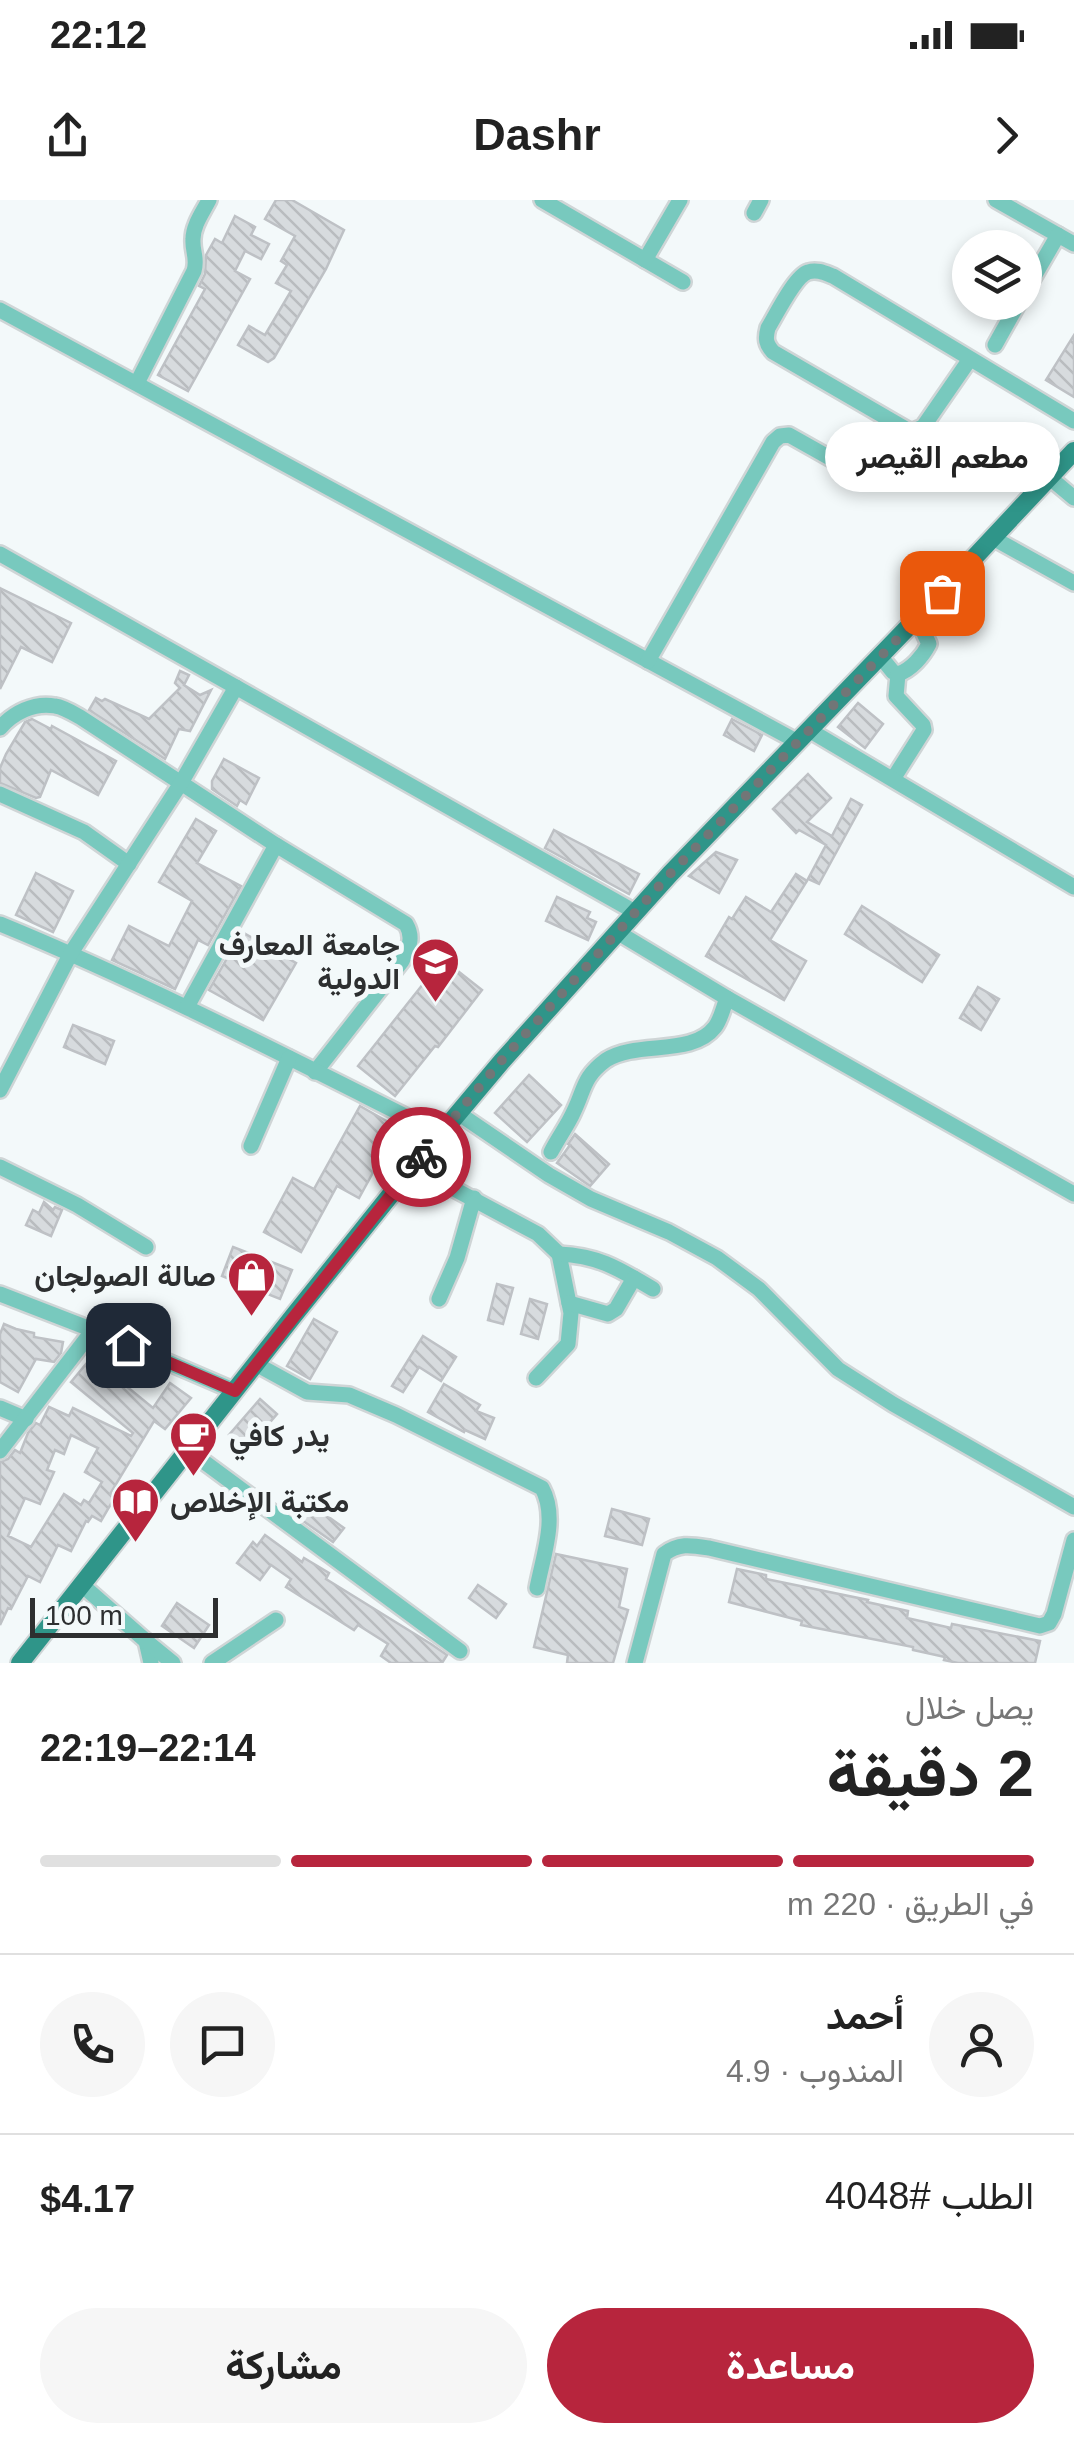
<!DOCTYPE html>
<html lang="ar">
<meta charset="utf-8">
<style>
:root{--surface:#fff;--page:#f6f6f6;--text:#222;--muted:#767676;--line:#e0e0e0;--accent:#b7253d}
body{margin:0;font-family:Arial,Vazirmatn,sans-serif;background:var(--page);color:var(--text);direction:rtl;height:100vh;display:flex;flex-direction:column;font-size:38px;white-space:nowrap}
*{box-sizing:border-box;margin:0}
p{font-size:32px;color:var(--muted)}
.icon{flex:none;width:55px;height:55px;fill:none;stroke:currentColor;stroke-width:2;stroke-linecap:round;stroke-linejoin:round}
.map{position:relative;height:1463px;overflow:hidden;direction:ltr}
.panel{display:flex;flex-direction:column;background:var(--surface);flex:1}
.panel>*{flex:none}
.controls{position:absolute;left:952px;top:30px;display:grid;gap:20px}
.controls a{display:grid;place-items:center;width:90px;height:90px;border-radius:50%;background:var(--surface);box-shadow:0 5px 15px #0003;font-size:50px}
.scale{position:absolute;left:30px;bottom:25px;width:188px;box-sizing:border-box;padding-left:10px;border:5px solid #2d2f30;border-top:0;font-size:28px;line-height:35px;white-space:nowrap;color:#2d2f30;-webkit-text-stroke:8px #f3f9fa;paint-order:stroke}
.pin{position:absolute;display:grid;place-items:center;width:85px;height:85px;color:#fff;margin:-42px;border-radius:20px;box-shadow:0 5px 15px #0006}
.courier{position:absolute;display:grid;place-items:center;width:100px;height:100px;margin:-50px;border:8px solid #b7253d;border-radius:50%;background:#fff;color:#222;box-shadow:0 2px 12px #0007}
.bubble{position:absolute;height:70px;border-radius:35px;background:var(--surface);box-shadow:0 5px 15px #0003;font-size:32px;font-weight:700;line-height:70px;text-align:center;direction:rtl}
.summary em{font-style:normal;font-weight:700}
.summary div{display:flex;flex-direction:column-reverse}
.summary{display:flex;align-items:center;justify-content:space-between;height:170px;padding:0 40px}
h1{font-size:65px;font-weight:700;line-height:75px}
.bar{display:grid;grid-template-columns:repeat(4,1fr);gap:15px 10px;align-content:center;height:120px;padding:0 40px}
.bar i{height:12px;border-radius:8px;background:var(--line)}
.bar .selected{background:var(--accent)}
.bar p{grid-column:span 4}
.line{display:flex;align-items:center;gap:25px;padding:0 40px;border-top:2px solid var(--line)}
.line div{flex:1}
.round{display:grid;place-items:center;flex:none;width:105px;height:105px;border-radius:52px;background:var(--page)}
.primary-button{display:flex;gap:20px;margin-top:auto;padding:20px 40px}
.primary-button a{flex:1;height:115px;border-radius:60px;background:var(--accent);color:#fff;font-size:40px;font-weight:700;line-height:115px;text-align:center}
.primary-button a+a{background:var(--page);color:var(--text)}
.status{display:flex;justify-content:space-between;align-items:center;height:70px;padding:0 50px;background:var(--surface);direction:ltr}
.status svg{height:28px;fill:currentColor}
header{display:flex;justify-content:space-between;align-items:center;height:130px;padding:0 40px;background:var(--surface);font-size:45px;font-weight:700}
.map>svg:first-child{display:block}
.building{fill:url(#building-back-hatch);stroke:#bec1c5;stroke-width:2.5;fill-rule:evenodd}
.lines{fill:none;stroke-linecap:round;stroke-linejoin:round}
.minor-casing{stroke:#cfd5d6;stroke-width:20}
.major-casing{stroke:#cfd5d6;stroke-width:22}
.minor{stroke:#78c9be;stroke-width:15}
.major{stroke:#2f9589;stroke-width:18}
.done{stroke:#727677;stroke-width:10;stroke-dasharray:0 18}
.route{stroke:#b7253d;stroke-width:12}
.labels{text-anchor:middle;stroke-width:10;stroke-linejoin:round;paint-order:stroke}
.poi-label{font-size:30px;font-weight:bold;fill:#2d2f30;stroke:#f3f9fa;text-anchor:end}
</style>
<div class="status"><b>22:12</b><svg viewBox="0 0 49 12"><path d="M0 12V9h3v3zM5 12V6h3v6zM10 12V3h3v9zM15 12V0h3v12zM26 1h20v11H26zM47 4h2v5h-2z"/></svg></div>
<header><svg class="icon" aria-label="forward" viewBox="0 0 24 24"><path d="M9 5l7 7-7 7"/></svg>Dashr<svg class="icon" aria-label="share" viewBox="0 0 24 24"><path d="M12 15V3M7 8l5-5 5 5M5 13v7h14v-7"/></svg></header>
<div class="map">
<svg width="1074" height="1463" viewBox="0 0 1074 1463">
<defs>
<pattern id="building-back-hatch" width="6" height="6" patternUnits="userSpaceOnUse" patternTransform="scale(2.5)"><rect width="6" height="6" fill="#d7dbde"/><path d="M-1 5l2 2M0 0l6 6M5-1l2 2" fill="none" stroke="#b9bcbf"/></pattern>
</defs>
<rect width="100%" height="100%" fill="#f3f9fa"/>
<g class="building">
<polygon points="276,0 292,0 344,30 326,69 274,158 268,162 238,145 249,126 265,135 291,91 276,83 287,65 281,61 295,36 265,19"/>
<polygon points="235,16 255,27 251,35 269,44 261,59 245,51 235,71 250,79 188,191 158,175 205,89 199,86 205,74 206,55 215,39 222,43"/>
<polygon points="1074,135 1074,197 1046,180"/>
<polygon points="0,388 71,423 52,462 21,447 0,489"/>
<polygon points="180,471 189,475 184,485 200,495 211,490 190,531 179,529 165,559 89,510 96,498 102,501 105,499 149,519 180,488 175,483"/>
<polygon points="858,503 883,524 865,548 838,527"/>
<polygon points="32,519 51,529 52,526 116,561 98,595 51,570 40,597 36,598 0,583 0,568 6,554 25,522"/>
<polygon points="732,519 762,535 754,551 724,535"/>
<polygon points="224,559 259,578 246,604 240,600 237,606 212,589 212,581"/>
<polygon points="808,574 831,598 807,622 832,636 851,599 862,605 819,684 808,679 826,645 799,630 796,633 773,609"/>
<polygon points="196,619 216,631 197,663 241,686 208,745 198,740 175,789 112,760 129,726 169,746 192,701 159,682"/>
<polygon points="554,630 639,674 629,694 545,648"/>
<polygon points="716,652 737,660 719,693 689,676"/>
<polygon points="36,673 73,691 53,732 16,715"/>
<polygon points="796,674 807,681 770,740 806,761 784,800 706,756 729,717 732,719 746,697 771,712"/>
<polygon points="557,697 590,712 587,718 596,722 588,740 546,721"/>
<polygon points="862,706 939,755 922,782 845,734"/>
<polygon points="242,732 296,763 263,820 209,790"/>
<polygon points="454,768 482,790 438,847 435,846 395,896 358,866 435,769"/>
<polygon points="978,787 999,799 981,830 960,818"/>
<polygon points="73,825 114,841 105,864 64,847"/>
<polygon points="529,875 561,905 527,942 495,913"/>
<polygon points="360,906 397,927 397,943 388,945 359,998 337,986 301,1052 264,1032 293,978 314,989"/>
<polygon points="575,934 609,964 590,986 557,963 570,945 568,944"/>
<polygon points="44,1002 53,1010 55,1007 62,1010 51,1036 26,1025 33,1010 39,1013"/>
<polygon points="233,1047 292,1070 280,1099 222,1076"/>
<polygon points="497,1084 513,1088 503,1124 488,1120"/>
<polygon points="530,1099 547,1104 538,1139 521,1134"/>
<polygon points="314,1119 337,1132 310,1179 287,1166"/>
<polygon points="4,1124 16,1129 34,1133 34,1137 63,1142 61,1153 54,1162 36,1159 18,1192 0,1182 0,1134"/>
<polygon points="423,1136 456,1157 441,1181 419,1167 403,1192 392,1186"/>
<path d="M96 1152 124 1176 120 1181 153 1208 170 1183 191 1198 165 1229 154 1221 110 1294 115 1297 101 1321 92 1316 88 1322 86 1321 71 1351 58 1345 40 1382 28 1376 11 1409 8 1408 0 1425V1262L8 1259 15 1250 20 1253 28 1233 36 1223 40 1225 49 1207 69 1216 73 1208 131 1236 133 1233 71 1182ZM71 1235 98 1248 85 1272 102 1282 89 1303 84 1300 81 1305 64 1294 31 1347 8 1336 25 1298 40 1304 54 1272 47 1270 55 1250 64 1254Z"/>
<polygon points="444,1184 480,1205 476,1211 494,1218 485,1239 465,1230 464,1232 428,1212"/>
<polygon points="260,1199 277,1214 246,1250 229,1235"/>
<polygon points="309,1303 344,1328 333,1342 299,1318"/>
<polygon points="612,1309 649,1319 642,1345 605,1336"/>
<polygon points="265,1335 302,1362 304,1358 329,1373 326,1379 431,1444 447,1455 442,1463 391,1463 381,1456 388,1444 358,1425 354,1430 286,1387 291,1379 271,1365 260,1380 237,1363 253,1342 257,1346"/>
<polygon points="556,1354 627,1369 619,1407 628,1410 613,1463 567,1463 568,1455 534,1447"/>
<polygon points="737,1369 766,1375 766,1379 868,1400 867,1402 908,1411 907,1418 951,1428 952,1424 1040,1441 1035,1463 958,1463 944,1460 945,1457 913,1450 913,1447 801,1425 802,1421 729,1402"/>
<polygon points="478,1385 506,1404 496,1418 469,1398"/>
<polygon points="177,1403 209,1425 194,1448 162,1426"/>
</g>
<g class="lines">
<defs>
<g id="minor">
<polyline points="542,0 683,82"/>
<polyline points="996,0 1074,44"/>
<polyline points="754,13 761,0"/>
<polyline points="645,60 680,0"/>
<polyline points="1025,92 1058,35"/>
<polyline points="0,110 798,542"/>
<polyline points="995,145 1019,102"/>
<path d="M970 159 923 227 911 232 773 152C766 144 765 139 768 128 776 115 795 76 808 72 817 69 825 73 833 76L1074 221"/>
<path d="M137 183 194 71C198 58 192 52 193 39 193 25 203 12 209 0"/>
<polyline points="1049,277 1074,298"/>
<polyline points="993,338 1074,383"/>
<polyline points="0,354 635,712"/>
<polyline points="880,456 893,472 898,474 896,496 923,525 924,530 893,579"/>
<polyline points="648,461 773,242 780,236 789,235 853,271"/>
<path d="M898 474C911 470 923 456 929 444L917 418"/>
<path d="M0 528C13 513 34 502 55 506 63 507 73 513 80 517L276 645 406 724C414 738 409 747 402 761L315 872"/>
<polyline points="809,530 1074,687"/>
<polyline points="0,594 84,632 129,664"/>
<path d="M0 724C151 786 295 861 441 934"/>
<polyline points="617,732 727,798 1074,994"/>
<polyline points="187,807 276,645"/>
<polyline points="0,890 71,753 181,583 236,487"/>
<polyline points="458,913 549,975 591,999 669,1032 717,1058 759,1089 838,1169 893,1204 1074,1307"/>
<polyline points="251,946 289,858"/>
<path d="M551 952C558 938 568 925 574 911 585 888 583 877 606 860 637 840 692 857 715 827 721 819 723 808 727 798"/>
<polyline points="0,967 77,1005 146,1047"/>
<polyline points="413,967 538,1034 559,1054 571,1113 568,1144 536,1178"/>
<path d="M559 1054C600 1056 619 1069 653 1089"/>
<polyline points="0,1094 93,1130 235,1191"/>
<polyline points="439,1099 457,1058 474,998"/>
<polyline points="569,1103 608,1114 616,1109 634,1078"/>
<path d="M256 1164 307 1192 349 1195 396 1215 542 1288C558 1317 543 1356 537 1388"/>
<polyline points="0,1208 26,1219"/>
<polyline points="188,1250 460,1451"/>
<polyline points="0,1251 93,1130"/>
<polyline points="82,1385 146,1441 151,1463"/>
<polyline points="146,1441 173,1463"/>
<polyline points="212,1463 276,1420"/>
<path d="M635 1463 664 1354C679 1343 690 1345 709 1348L1040 1426 1049 1423 1054 1414 1074 1340"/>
</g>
<polyline id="major" points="20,1463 295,1114 413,967 502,861 670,674 941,393 1074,251"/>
</defs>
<use href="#minor" class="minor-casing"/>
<use href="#major" class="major-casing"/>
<use href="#minor" class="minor"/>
<use href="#major" class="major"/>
</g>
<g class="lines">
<polyline class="done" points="421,957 502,860 670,674 942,393"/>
<polyline class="route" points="128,1145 235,1191 421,957"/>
</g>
<defs>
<symbol id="university-pin" viewBox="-11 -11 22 30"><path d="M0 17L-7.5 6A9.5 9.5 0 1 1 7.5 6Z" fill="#b7253d" stroke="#f3f9fa"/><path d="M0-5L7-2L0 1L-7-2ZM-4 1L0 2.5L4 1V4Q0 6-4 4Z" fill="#fff"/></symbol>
<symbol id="shop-pin" viewBox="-11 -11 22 30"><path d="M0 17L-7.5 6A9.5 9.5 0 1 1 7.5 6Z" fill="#b7253d" stroke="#f3f9fa"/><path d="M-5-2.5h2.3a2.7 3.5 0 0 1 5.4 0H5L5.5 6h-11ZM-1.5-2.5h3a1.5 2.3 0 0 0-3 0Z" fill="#fff"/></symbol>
<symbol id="cafe-pin" viewBox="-11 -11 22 30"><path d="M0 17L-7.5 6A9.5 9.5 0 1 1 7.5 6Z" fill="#b7253d" stroke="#f3f9fa"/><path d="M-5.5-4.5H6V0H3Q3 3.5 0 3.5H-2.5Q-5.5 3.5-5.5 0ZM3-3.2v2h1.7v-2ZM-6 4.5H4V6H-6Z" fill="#fff"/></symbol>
<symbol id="library-pin" viewBox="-11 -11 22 30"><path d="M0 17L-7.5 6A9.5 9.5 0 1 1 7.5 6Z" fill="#b7253d" stroke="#f3f9fa"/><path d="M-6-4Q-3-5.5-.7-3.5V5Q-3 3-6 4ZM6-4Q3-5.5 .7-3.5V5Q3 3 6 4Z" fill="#fff"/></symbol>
</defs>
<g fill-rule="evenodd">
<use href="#university-pin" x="408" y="734" width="55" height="75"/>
<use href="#shop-pin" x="224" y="1048" width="55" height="75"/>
<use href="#cafe-pin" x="166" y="1208" width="55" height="75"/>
<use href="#library-pin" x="108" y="1274" width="55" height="75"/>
</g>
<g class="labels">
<g class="poi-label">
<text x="400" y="755">جامعة المعارف<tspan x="400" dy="34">الدولية</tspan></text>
<text x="216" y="1086">صالة الصولجان</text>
<text x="229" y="1246" text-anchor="start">يدر كافي</text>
<text x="170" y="1312" text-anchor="start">مكتبة الإخلاص</text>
</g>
</g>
</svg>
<div class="controls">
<a><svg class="icon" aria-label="layers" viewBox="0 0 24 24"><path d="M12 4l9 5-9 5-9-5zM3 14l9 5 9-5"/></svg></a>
</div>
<div class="scale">100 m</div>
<div class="pin" style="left:942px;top:393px;background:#ea580c"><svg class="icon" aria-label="bag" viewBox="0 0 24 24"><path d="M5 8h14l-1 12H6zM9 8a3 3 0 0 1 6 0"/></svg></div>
<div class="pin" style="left:128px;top:1145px;background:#1f2937"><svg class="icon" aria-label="home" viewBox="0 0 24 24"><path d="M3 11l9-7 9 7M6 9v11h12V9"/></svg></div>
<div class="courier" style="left:421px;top:957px"><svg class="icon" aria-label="bike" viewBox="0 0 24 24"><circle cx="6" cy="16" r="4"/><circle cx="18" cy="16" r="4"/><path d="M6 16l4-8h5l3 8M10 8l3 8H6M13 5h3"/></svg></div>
<div class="bubble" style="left:825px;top:222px;width:235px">مطعم القيصر</div>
</div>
<section class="panel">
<div class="summary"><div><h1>2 دقيقة</h1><p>يصل خلال</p></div><em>22:14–22:19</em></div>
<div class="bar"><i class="selected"></i><i class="selected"></i><i class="selected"></i><i></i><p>في الطريق · 220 m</p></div>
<div class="line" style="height:180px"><a class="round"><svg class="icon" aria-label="person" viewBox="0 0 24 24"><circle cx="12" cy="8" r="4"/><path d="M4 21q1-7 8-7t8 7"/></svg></a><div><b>أحمد</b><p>المندوب · 4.9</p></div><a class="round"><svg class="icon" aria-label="chat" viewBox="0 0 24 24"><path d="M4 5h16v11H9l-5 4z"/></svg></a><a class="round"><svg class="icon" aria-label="phone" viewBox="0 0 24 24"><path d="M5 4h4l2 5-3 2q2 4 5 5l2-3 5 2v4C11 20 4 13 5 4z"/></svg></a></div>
<div class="line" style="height:130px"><div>الطلب #4048</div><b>$4.17</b></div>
<div class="primary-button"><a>مساعدة</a><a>مشاركة</a></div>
</section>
